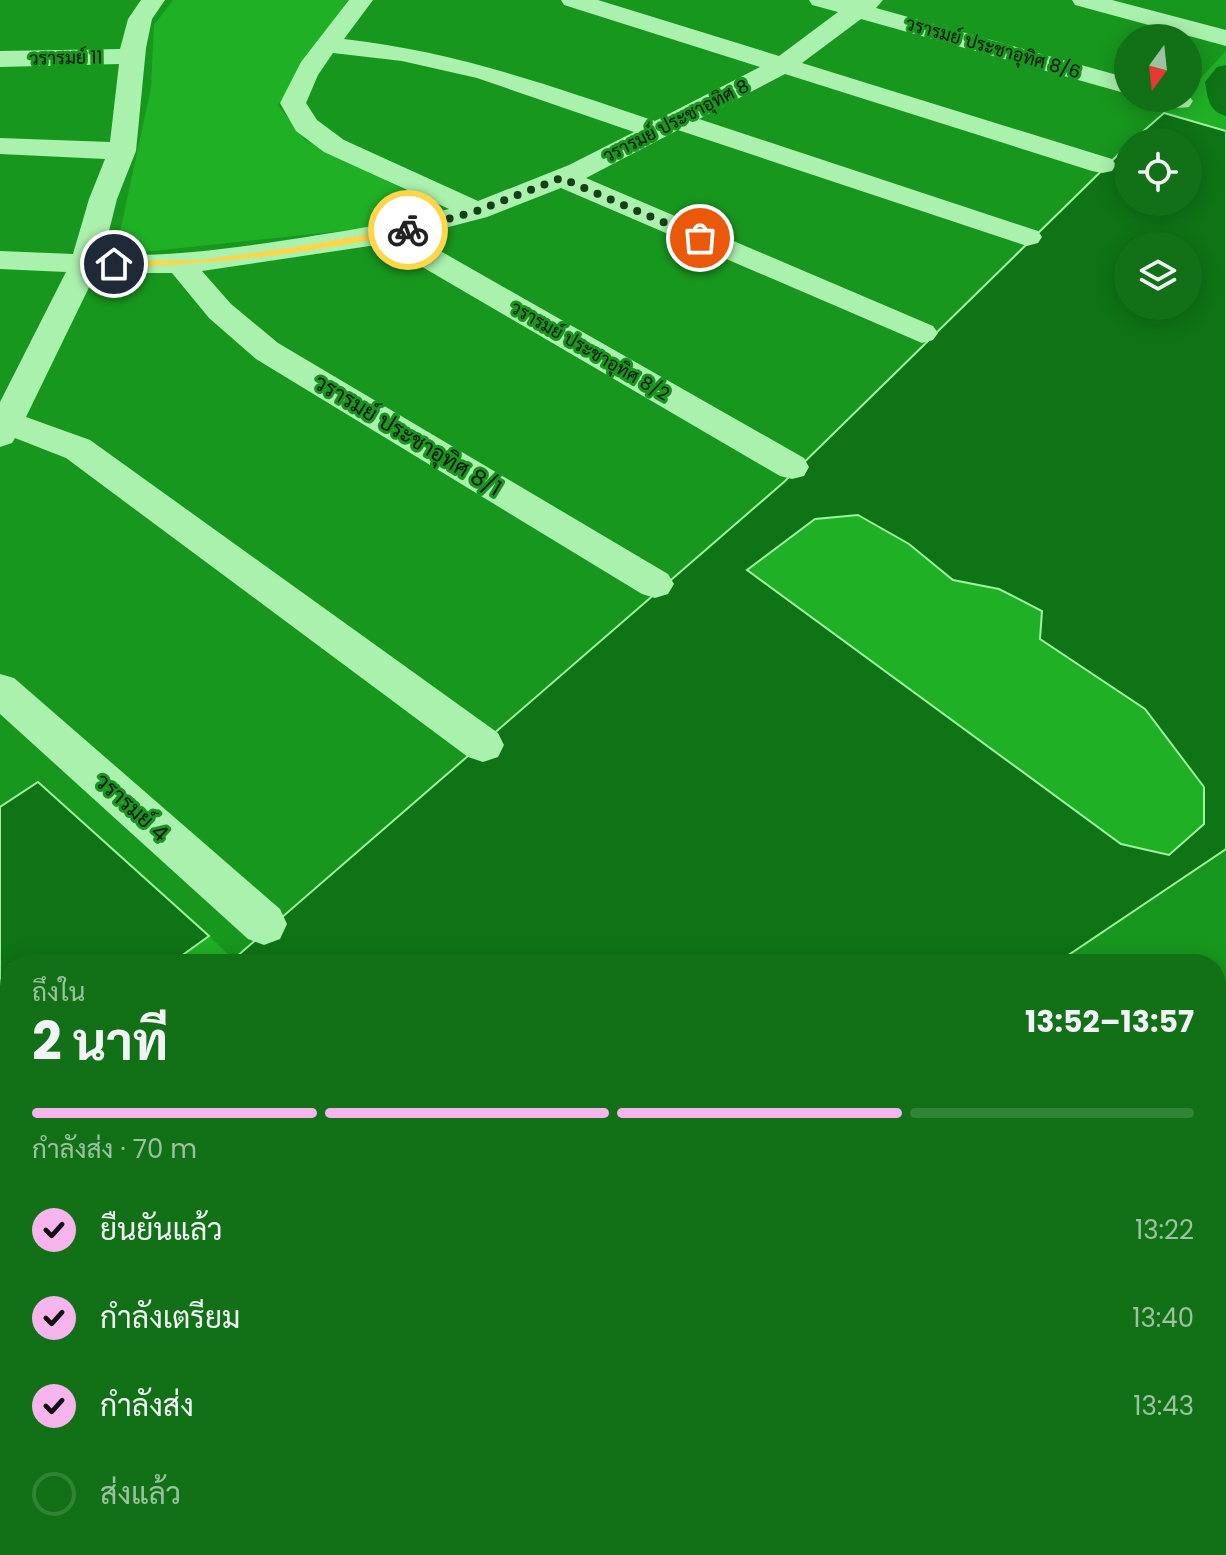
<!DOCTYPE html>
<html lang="th">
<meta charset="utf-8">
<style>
:root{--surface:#127116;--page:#1b761f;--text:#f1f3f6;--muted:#9cc2a1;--line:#318335;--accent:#f7b5ed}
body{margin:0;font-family:Poppins,Sarabun,sans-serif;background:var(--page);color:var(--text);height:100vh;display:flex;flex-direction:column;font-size:30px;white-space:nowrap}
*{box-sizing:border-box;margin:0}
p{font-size:26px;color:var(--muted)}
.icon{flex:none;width:44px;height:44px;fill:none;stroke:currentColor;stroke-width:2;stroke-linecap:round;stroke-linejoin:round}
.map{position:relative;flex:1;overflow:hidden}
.drawer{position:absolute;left:0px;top:954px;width:1226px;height:602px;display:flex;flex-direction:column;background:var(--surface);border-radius:32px 32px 0 0;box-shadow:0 4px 20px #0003}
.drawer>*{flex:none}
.needle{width:52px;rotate:195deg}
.controls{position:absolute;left:1114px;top:24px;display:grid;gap:16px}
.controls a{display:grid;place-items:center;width:88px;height:88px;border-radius:50%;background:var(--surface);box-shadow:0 4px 20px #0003;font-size:40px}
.pin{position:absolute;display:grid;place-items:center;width:68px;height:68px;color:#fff;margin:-34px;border:4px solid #fff;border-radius:50%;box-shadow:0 2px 8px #0007}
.courier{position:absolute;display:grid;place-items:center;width:80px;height:80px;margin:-40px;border:6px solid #ffd54a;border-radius:50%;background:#fff;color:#222;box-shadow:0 2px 10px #0007}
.head em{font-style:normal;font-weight:700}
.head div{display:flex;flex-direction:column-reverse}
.head{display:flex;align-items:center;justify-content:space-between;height:136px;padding:0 32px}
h1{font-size:52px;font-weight:700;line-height:60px}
.bar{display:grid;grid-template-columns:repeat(4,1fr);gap:12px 8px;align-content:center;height:96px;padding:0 32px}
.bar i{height:10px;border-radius:6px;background:var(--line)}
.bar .selected{background:var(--accent)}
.bar p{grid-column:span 4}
ol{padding:0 32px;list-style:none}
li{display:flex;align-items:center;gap:24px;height:88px}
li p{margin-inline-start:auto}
li .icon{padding:8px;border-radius:50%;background:var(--accent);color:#111;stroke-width:4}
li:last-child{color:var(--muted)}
li i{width:44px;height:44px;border:4px solid var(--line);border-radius:50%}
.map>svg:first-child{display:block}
.green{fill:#20b026}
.water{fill:#0f7416;stroke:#9df39f;stroke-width:2;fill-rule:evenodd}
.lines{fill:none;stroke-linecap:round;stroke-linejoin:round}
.canal{fill:#0f7416;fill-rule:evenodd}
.minor{fill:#aaf1ad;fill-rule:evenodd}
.route{fill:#ffd54a}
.done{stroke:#134016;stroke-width:8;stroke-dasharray:0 14.4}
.labels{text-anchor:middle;stroke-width:6;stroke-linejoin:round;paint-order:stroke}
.far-street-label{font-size:18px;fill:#111;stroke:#18971e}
.street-label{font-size:22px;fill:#111;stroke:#18971e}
</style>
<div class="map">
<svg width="1226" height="1555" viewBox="0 0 1226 1555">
<rect width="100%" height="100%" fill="#18971e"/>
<g class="green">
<polygon points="173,0 348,0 278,105 305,140 447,211 361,229 115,255 151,88 154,25"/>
<polygon points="1226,51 1226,131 1164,113 1181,98 1188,98 1188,92"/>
<polygon points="858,515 909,544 953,580 999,589 1042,611 1040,640 1145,709 1204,787 1204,824 1169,855 1121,844 747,570 815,519"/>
<polygon points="209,936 233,959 228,964 170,964"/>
<polygon points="10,1078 10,1145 0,1154 0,1085"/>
<polygon points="1216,1087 1226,1098 1226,1555 292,1555 305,1546 1216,1546"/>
</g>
<g class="water">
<path d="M1164 113 1226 131V849L1055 964H228L784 482 1128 145V202H1188V142H1131ZM1128 246H1188V306H1128ZM858 515 909 544 953 580 999 589 1042 611 1040 639 1145 709 1204 787V824L1169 855 1121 844 747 570 815 519Z"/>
<polygon points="38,782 209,936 170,964 10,964 10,1078 0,1085 0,807"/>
<polygon points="10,1145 10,1546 188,1546 175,1555 0,1555 0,1154"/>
</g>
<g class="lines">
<path class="canal" d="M1226 65V116C1208 111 1208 98 1205 82L1217 67Z"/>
<g class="minor">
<path d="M141 0H165L152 19 146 48 136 151 117 199 103 255C163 257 221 250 280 241 338 232 393 224 449 209L324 152 296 131 280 103 301 62 349 0H373L344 39C454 51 551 86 655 121L760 67 564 5 561 0H598L779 56 838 12 812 5 809 0H883L876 8 1128 78V94L861 19 802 63 1112 159 1116 165 1112 171 1102 173 1092 171 785 74 699 119 1038 231 1042 237 1038 243 1027 246 678 130 586 178 933 326 938 333 933 340 922 343 561 188 487 217 414 236 804 458 809 467 804 476 792 479 780 476 383 244 202 271 231 304 278 343 668 574 674 584 668 594 655 598 642 594 256 359 209 318 172 273H96L26 417 90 440 498 733 504 745 498 757 483 762 468 757 66 458 15 438 12 443 0 447V402L66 272 0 269V251L73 254 89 199 105 159 0 154V138L110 142 119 64 0 67V51L120 49 128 19ZM333 53 402 61 477 78 634 132 569 165 478 201 344 140 317 120 306 103 318 75Z"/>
<polygon points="1072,0 1112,0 1226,30 1226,46 1075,5"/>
<path d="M1188 95 1193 101 1189 107C1178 109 1164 108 1157 98H1188Z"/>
<polygon points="0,674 14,678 280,909 287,924 280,939 264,945 248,939 0,714"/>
<polygon points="1226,1266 1226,1324 1216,1328 1216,1270"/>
<polygon points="879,1546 946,1546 942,1555 875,1555"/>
</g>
</g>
<path class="route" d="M408 227 411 232C313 253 215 265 114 267L110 264 114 261 200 260 296 247Z"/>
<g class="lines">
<polyline class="done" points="408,230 477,211 561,178 700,238"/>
</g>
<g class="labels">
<g class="far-street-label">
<text transform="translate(993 48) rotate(16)" y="6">วรารมย์ ประชาอุทิศ 8/6</text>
<text transform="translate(66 58) rotate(-1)" y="6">วรารมย์ 11</text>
<text transform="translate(676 121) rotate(-27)" y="6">วรารมย์ ประชาอุทิศ 8</text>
<text transform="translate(590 351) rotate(30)" y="6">วรารมย์ ประชาอุทิศ 8/2</text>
</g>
<g class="street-label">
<text transform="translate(408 435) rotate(31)" y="8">วรารมย์ ประชาอุทิศ 8/1</text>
<text transform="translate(132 807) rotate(42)" y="8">วรารมย์ 4</text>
</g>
</g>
</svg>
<div class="controls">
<a><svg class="needle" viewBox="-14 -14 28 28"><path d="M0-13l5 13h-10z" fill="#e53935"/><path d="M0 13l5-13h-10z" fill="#9cc2a1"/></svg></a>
<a><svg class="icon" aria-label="locate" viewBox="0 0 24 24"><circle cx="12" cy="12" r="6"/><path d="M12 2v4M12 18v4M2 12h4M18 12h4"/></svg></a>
<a><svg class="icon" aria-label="layers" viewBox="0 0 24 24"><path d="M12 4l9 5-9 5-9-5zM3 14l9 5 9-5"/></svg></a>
</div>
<div class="pin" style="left:700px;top:238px;background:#ea580c"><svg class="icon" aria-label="bag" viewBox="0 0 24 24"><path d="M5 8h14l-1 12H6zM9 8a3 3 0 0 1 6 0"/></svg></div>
<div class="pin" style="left:114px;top:264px;background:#1f2937"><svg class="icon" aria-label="home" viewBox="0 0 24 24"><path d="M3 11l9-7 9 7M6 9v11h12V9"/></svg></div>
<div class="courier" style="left:408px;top:230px"><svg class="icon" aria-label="bike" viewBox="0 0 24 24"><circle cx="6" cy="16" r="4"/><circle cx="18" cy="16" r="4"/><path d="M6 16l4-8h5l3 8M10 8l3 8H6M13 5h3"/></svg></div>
<section class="drawer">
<div class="head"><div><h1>2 นาที</h1><p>ถึงใน</p></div><em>13:52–13:57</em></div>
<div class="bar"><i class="selected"></i><i class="selected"></i><i class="selected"></i><i></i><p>กำลังส่ง · 70 m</p></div>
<ol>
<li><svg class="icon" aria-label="check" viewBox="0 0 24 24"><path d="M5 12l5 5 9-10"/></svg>ยืนยันแล้ว<p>13:22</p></li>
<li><svg class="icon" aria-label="check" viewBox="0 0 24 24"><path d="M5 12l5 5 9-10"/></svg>กำลังเตรียม<p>13:40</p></li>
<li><svg class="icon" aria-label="check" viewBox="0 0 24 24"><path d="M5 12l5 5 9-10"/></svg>กำลังส่ง<p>13:43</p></li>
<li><i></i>ส่งแล้ว</li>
</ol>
</section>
</div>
